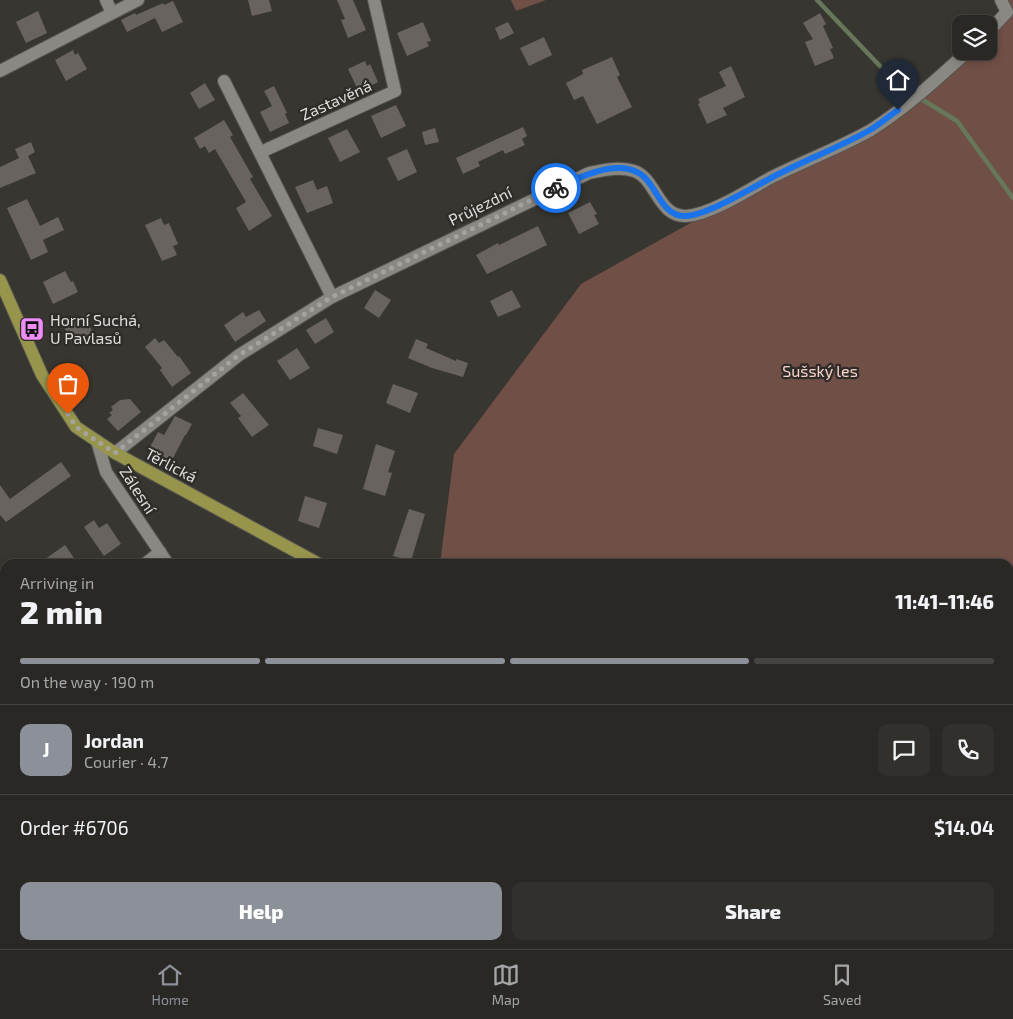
<!DOCTYPE html>
<meta charset="utf-8">
<style>
:root{--surface:#2a2825;--page:#32302d;--text:#f1f3f6;--muted:#a5a6a7;--line:#464442;--accent:#8c9099}
body{margin:0;font-family:"Exo 2",sans-serif;background:var(--page);color:var(--text);height:100vh;display:flex;flex-direction:column;font-size:19px;white-space:nowrap}
*{box-sizing:border-box;margin:0}
p{font-size:16px;color:var(--muted)}
.icon{flex:none;width:28px;height:28px;fill:none;stroke:currentColor;stroke-width:2;stroke-linecap:round;stroke-linejoin:round}
.map{position:relative;flex:1;overflow:hidden}
.drawer{position:absolute;left:0px;top:559px;width:1014px;height:391px;display:flex;flex-direction:column;background:var(--surface);border-radius:15px 15px 0 0;box-shadow:0 2px 8px #0003,0 0 0 1px var(--line)}
.drawer>*{flex:none}
.tools{position:absolute;left:952px;top:15px;display:grid;gap:10px}
.tools a{display:grid;place-items:center;width:45px;height:45px;border-radius:10px;background:var(--surface);box-shadow:0 2px 8px #0003,0 0 0 1px var(--line);font-size:25px}
.pin{position:absolute;display:grid;place-items:center;width:42px;height:42px;color:#fff;margin:-51px -21px;border-radius:50% 50% 50% 0;rotate:-45deg;box-shadow:0 0 5px #0007}
.pin .icon{rotate:45deg}
.courier{position:absolute;display:grid;place-items:center;width:50px;height:50px;margin:-25px;border:4px solid #1a73e8;border-radius:50%;background:#fff;color:#222;box-shadow:0 1px 6px #0007}
.overview em{font-style:normal;font-weight:800}
.overview div{display:flex;flex-direction:column-reverse}
.overview{display:flex;align-items:center;justify-content:space-between;height:85px;padding:0 20px}
h1{font-size:32px;font-weight:800;line-height:38px}
.bar{display:grid;grid-template-columns:repeat(4,1fr);gap:8px 5px;align-content:center;height:60px;padding:0 20px}
.bar i{height:6px;border-radius:4px;background:var(--line)}
.bar .selected{background:var(--accent)}
.bar p{grid-column:span 4}
.line{display:flex;align-items:center;gap:12px;padding:0 20px;border-top:1px solid var(--line)}
.line div{flex:1}
.round{display:grid;place-items:center;flex:none;width:52px;height:52px;border-radius:10px;background:var(--page)}
.button{display:flex;gap:10px;margin-top:auto;padding:10px 20px}
.button a{flex:1;height:58px;border-radius:10px;background:var(--accent);color:#fff;font-size:20px;font-weight:800;line-height:58px;text-align:center}
.button a+a{background:var(--page);color:var(--text)}
.tabs{display:flex;justify-content:space-around;align-items:center;height:70px;border-top:1px solid var(--line);background:var(--surface);font-size:14px;color:var(--muted)}
.tabs a{display:grid;justify-items:center;gap:2px}
.tabs .selected{color:var(--accent)}
.map>svg:first-child{display:block}
.green{fill:#704f46}
.lines{fill:none;stroke-linecap:round;stroke-linejoin:round}
.stream{stroke:#667859;stroke-width:4.5}
.building{fill:#68635f}
.minor-casing{stroke:#55534f;stroke-width:14}
.major-casing{stroke:#55534f;stroke-width:14}
.minor{stroke:#8a8883;stroke-width:12}
.major{stroke:#97954c;stroke-width:12}
.done{stroke:#a5a3a0;stroke-width:5;stroke-dasharray:0 9}
.route{stroke:#1a73e8;stroke-width:6}
.labels{text-anchor:middle;stroke-width:4.5;stroke-linejoin:round;paint-order:stroke}
.street-label{font-size:16px;fill:#dfdedb;stroke:#2e2c28}
.poi-label{font-size:16px;fill:#dfdedb;stroke:#2e2c28;text-anchor:start}
.park-label{font-size:16px;fill:#fcd3c8;stroke:#2e2c28}
</style>
<div class="map">
<svg width="1013" height="949" viewBox="0 0 1013 949">
<rect width="100%" height="100%" fill="#383631"/>
<g class="green">
<polygon points="511,0 546,0 516,11"/>
<polygon points="1007,0 1013,0 1013,949 762,949 758,945 1009,945 1009,564 440,564 454,454 581,284 771,178 871,129 968,51 989,51 989,31"/>
<polygon points="5,809 5,945 452,945 453,949 103,949 100,946 95,949 0,949 0,811"/>
</g>
<g class="lines">
<g class="stream">
<polyline points="817,0 898,85 910,92"/>
<polyline points="923,100 957,121 1013,198"/>
<polyline points="0,814 5,812"/>
<polyline points="327,945 329,949"/>
</g>
</g>
<g class="building">
<polygon points="248,0 269,0 272,11 252,16"/>
<polygon points="337,0 353,0 366,30 348,38 341,20 345,19"/>
<polygon points="173,1 183,22 162,32 155,18 127,32 121,20 135,13 136,15 163,3 164,5"/>
<polygon points="38,11 47,33 26,43 16,22"/>
<polygon points="820,13 826,24 823,26 833,48 830,49 834,58 815,66 805,42 813,39 803,23"/>
<polygon points="423,22 431,41 427,42 429,46 407,56 397,33"/>
<polygon points="508,22 514,33 500,40 495,28"/>
<polygon points="544,37 552,55 529,66 520,48"/>
<polygon points="73,50 75,55 78,53 87,69 66,81 55,60"/>
<polygon points="612,57 620,75 617,77 632,107 597,124 583,96 574,100 566,83 583,74 582,70"/>
<polygon points="365,61 367,66 370,64 378,82 359,92 348,69"/>
<polygon points="731,66 745,97 723,108 727,115 707,124 698,104 700,103 698,99 726,86 719,72"/>
<polygon points="205,83 215,100 199,109 190,93"/>
<polygon points="274,86 287,113 285,114 289,123 270,132 260,112 272,106 264,91"/>
<polygon points="396,105 406,126 381,138 371,116"/>
<polygon points="224,120 233,135 230,137 253,177 250,179 272,216 249,231 236,208 246,202 215,149 209,153 205,146 200,149 194,138"/>
<polygon points="523,127 527,136 522,139 525,145 505,154 503,150 478,162 480,166 463,174 456,158"/>
<polygon points="435,128 439,142 425,145 422,132"/>
<polygon points="347,129 360,152 340,162 328,138"/>
<polygon points="31,142 35,152 28,156 36,173 0,188 0,167 19,158 15,149"/>
<polygon points="407,149 417,172 398,181 387,158"/>
<polygon points="313,180 317,190 327,186 333,203 307,213 295,187"/>
<polygon points="27,199 40,226 58,217 64,230 43,240 48,252 31,260 7,208"/>
<polygon points="590,202 597,214 594,215 599,224 579,234 568,213"/>
<polygon points="161,218 164,225 169,223 178,244 173,246 177,255 162,261 145,225"/>
<polygon points="538,226 547,245 487,274 476,255 498,243 499,245"/>
<polygon points="65,271 71,282 73,281 78,292 53,304 43,282"/>
<polygon points="375,290 391,300 379,318 364,308"/>
<polygon points="512,290 521,307 498,317 490,301"/>
<polygon points="259,310 266,321 235,342 224,325 243,312 246,317"/>
<polygon points="84,315 93,333 72,343 63,325"/>
<polygon points="326,318 334,332 315,344 306,330"/>
<polygon points="155,338 159,343 164,340 178,357 179,356 191,373 172,387 160,370 162,368 145,347"/>
<polygon points="416,339 428,344 426,348 456,361 456,359 468,363 463,377 432,368 408,358"/>
<polygon points="297,348 310,368 290,380 277,361"/>
<polygon points="393,384 418,393 410,413 386,403"/>
<polygon points="243,393 269,425 252,437 238,418 241,416 230,403"/>
<polygon points="130,399 141,412 118,431 107,419 112,415 109,413 113,410 111,407 120,400"/>
<polygon points="175,416 192,424 186,435 185,435 171,462 148,451 158,432 164,435"/>
<polygon points="318,428 343,435 337,454 313,446"/>
<polygon points="376,444 395,451 388,472 392,473 385,496 363,489"/>
<polygon points="61,462 71,476 6,522 0,515 0,485 10,499"/>
<polygon points="305,496 327,503 319,528 298,521"/>
<polygon points="409,509 425,514 411,561 393,556"/>
<polygon points="94,520 99,528 107,523 121,544 104,556 84,527"/>
<polygon points="65,545 78,564 38,564"/>
</g>
<g class="lines">
<defs>
<g id="minor">
<polyline points="106,0 112,13"/>
<polyline points="989,31 1007,12 1001,0"/>
<polyline points="0,71 138,0"/>
<polyline points="224,81 332,297"/>
<polyline points="261,152 395,91 374,0"/>
<polyline points="97,441 106,472 168,564"/>
<path d="M115 453 239 355 332 297 589 173C603 170 620 166 634 171 656 178 658 217 686 216 710 215 750 189 772 177 804 161 839 148 871 130 906 108 937 79 968 51"/>
<polyline points="145,564 160,552"/>
<polyline points="0,667 5,663"/>
</g>
<g id="major">
<polyline points="0,280 42,375 76,427 115,453 319,564"/>
<polyline points="731,945 736,949"/>
</g>
</defs>
<use href="#minor" class="minor-casing"/>
<use href="#major" class="major-casing"/>
<use href="#minor" class="minor"/>
<use href="#major" class="major"/>
</g>
<g class="lines">
<polyline class="done" points="68,414 76,427 115,453 239,355 332,297 556,188"/>
<path class="route" d="M556 188C582 176 629 152 650 184 659 196 666 216 684 216 704 217 752 188 771 178 803 161 838 148 870 130 880 124 889 116 898 110"/>
</g>
<defs>
<symbol id="bus-square" viewBox="-11 -11 22 22"><rect x="-9" y="-9" width="18" height="18" rx="4" fill="#ee8cf8" stroke="#2e2c28"/><path d="M-5-6H5V4H4V6H2V4H-2V6H-4V4H-5ZM-3.5-4V0h7V-4ZM-3.5 1.2v1.5H-2V1.2ZM2 1.2v1.5H3.5V1.2Z" fill="#111"/></symbol>
</defs>
<g fill-rule="evenodd">
<use href="#bus-square" x="18" y="315" width="28" height="28"/>
</g>
<g class="labels">
<g class="street-label">
<text transform="translate(336 100) rotate(-24)" y="6">Zastavěná</text>
<text transform="translate(480 206) rotate(-26)" y="6">Průjezdní</text>
<text transform="translate(171 465) rotate(28)" y="6">Těrlická</text>
<text transform="translate(138 490) rotate(57)" y="6">Zálesní</text>
</g>
<g class="poi-label">
<text x="50" y="326">Horní Suchá,<tspan x="50" dy="18">U Pavlasů</tspan></text>
</g>
<g class="park-label">
<text x="820" y="377">Sušský les</text>
</g>
</g>
</svg>
<div class="tools">
<a><svg class="icon" aria-label="layers" viewBox="0 0 24 24"><path d="M12 4l9 5-9 5-9-5zM3 14l9 5 9-5"/></svg></a>
</div>
<div class="pin" style="left:68px;top:414px;background:#ea580c"><svg class="icon" aria-label="bag" viewBox="0 0 24 24"><path d="M5 8h14l-1 12H6zM9 8a3 3 0 0 1 6 0"/></svg></div>
<div class="pin" style="left:898px;top:110px;background:#1f2937"><svg class="icon" aria-label="home" viewBox="0 0 24 24"><path d="M3 11l9-7 9 7M6 9v11h12V9"/></svg></div>
<div class="courier" style="left:556px;top:188px"><svg class="icon" aria-label="bike" viewBox="0 0 24 24"><circle cx="6" cy="16" r="4"/><circle cx="18" cy="16" r="4"/><path d="M6 16l4-8h5l3 8M10 8l3 8H6M13 5h3"/></svg></div>
<section class="drawer">
<div class="overview"><div><h1>2 min</h1><p>Arriving in</p></div><em>11:41–11:46</em></div>
<div class="bar"><i class="selected"></i><i class="selected"></i><i class="selected"></i><i></i><p>On the way · 190 m</p></div>
<div class="line" style="height:90px"><b class="round" style="background:var(--accent);color:#fff">J</b><div><b>Jordan</b><p>Courier · 4.7</p></div><a class="round"><svg class="icon" aria-label="chat" viewBox="0 0 24 24"><path d="M4 5h16v11H9l-5 4z"/></svg></a><a class="round"><svg class="icon" aria-label="phone" viewBox="0 0 24 24"><path d="M5 4h4l2 5-3 2q2 4 5 5l2-3 5 2v4C11 20 4 13 5 4z"/></svg></a></div>
<div class="line" style="height:65px"><div>Order #6706</div><b>$14.04</b></div>
<div class="button"><a>Help</a><a>Share</a></div>
</section>
</div>
<nav class="tabs">
<a class="selected"><svg class="icon" aria-label="home" viewBox="0 0 24 24"><path d="M3 11l9-7 9 7M6 9v11h12V9"/></svg>Home</a>
<a><svg class="icon" aria-label="map" viewBox="0 0 24 24"><path d="M3 6l6-2 6 2 6-2v14l-6 2-6-2-6 2zM9 4v14M15 6v14"/></svg>Map</a>
<a><svg class="icon" aria-label="saved" viewBox="0 0 24 24"><path d="M7 4h10v16l-5-4-5 4z"/></svg>Saved</a>
</nav>
